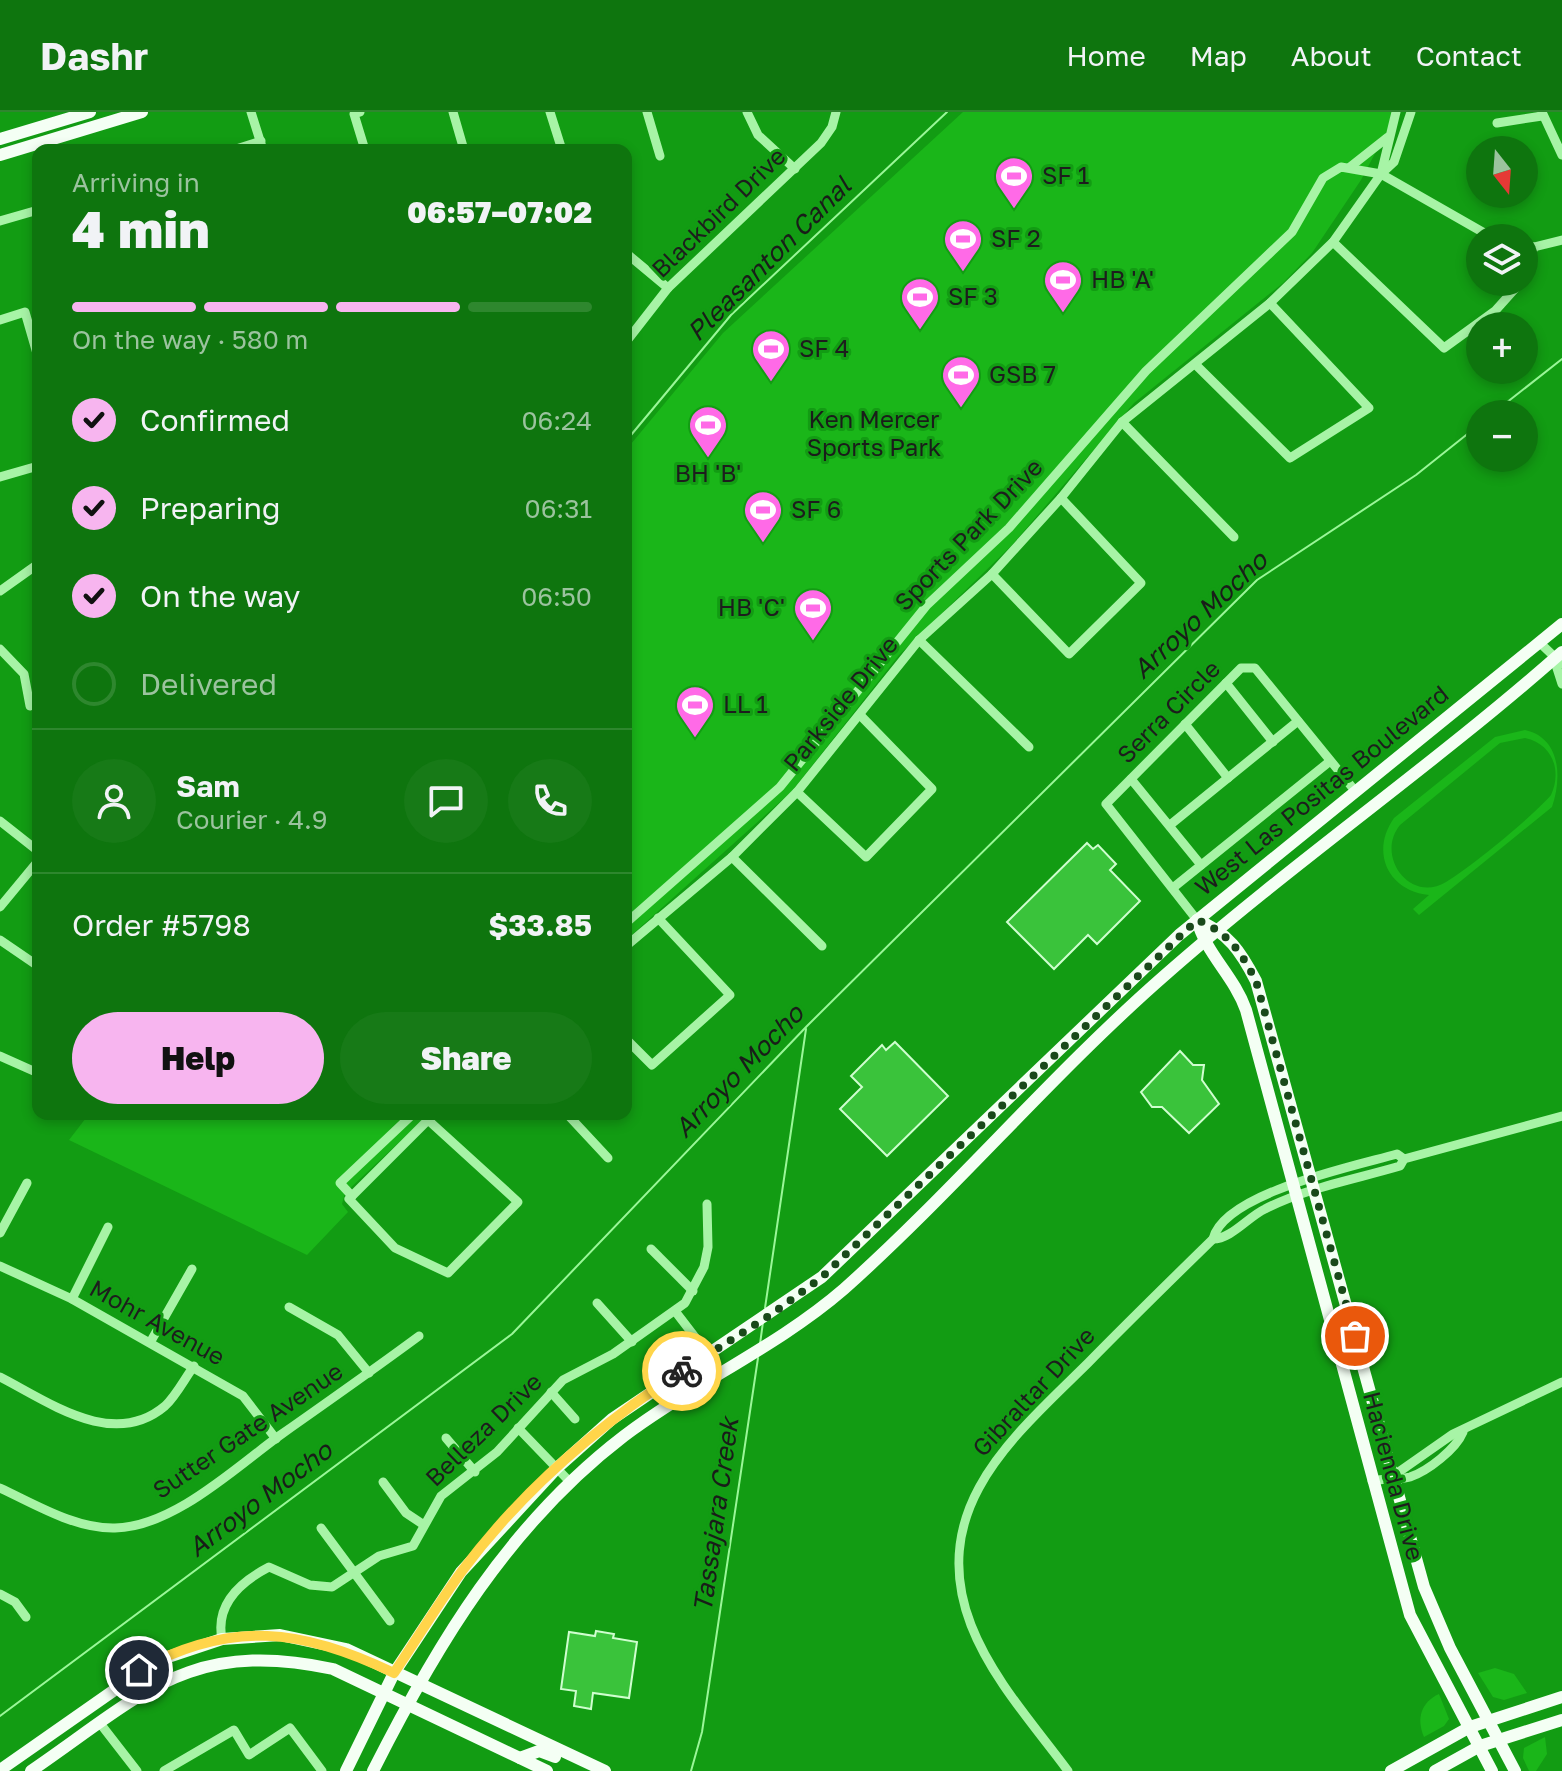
<!DOCTYPE html>
<meta charset="utf-8">
<style>
:root{--surface:#0e750e;--page:#177a17;--text:#f1f3f6;--muted:#9bc39e;--line:#2e872e;--accent:#f7b5ef}
body{margin:0;font-family:"Golos Text",sans-serif;background:var(--page);color:var(--text);height:100vh;display:flex;flex-direction:column;font-size:30px;white-space:nowrap}
*{box-sizing:border-box;margin:0}
p{font-size:26px;color:var(--muted)}
.icon{flex:none;width:44px;height:44px;fill:none;stroke:currentColor;stroke-width:2;stroke-linecap:round;stroke-linejoin:round}
.map{position:relative;flex:1;overflow:hidden}
.drawer{position:absolute;left:32px;top:32px;width:600px;height:976px;display:flex;flex-direction:column;background:var(--surface);border-radius:16px;box-shadow:0 4px 12px #0003}
.drawer>*{flex:none}
.needle{width:52px;rotate:163deg}
.controls{position:absolute;left:1466px;top:24px;display:grid;gap:16px}
.controls a{display:grid;place-items:center;width:72px;height:72px;border-radius:50%;background:var(--surface);box-shadow:0 4px 12px #0003;font-size:40px}
.pin{position:absolute;display:grid;place-items:center;width:68px;height:68px;color:#fff;margin:-34px;border:4px solid #fff;border-radius:50%;box-shadow:0 2px 8px #0007}
.courier{position:absolute;display:grid;place-items:center;width:80px;height:80px;margin:-40px;border:6px solid #ffd54a;border-radius:50%;background:#fff;color:#222;box-shadow:0 2px 10px #0007}
.overview em{font-style:normal;font-weight:800}
.overview div{display:flex;flex-direction:column-reverse}
.overview{display:flex;align-items:center;justify-content:space-between;height:136px;padding:0 40px}
h1{font-size:52px;font-weight:800;line-height:60px}
.bar{display:grid;grid-template-columns:repeat(4,1fr);gap:12px 8px;align-content:center;height:96px;padding:0 40px}
.bar i{height:10px;border-radius:6px;background:var(--line)}
.bar .active{background:var(--accent)}
.bar p{grid-column:span 4}
.line{display:flex;align-items:center;gap:20px;padding:0 40px;border-top:2px solid var(--line)}
.line div{flex:1}
.round{display:grid;place-items:center;flex:none;width:84px;height:84px;border-radius:42px;background:var(--page)}
ol{padding:0 40px;list-style:none}
li{display:flex;align-items:center;gap:24px;height:88px}
li p{margin-inline-start:auto}
li .icon{padding:8px;border-radius:50%;background:var(--accent);color:#111;stroke-width:4}
li:last-child{color:var(--muted)}
li i{width:44px;height:44px;border:4px solid var(--line);border-radius:50%}
.primary-button{display:flex;gap:16px;margin-top:auto;padding:16px 40px}
.primary-button a{flex:1;height:92px;border-radius:48px;background:var(--accent);color:#111;font-size:32px;font-weight:800;line-height:92px;text-align:center}
.primary-button a+a{background:var(--page);color:var(--text)}
header{display:flex;align-items:center;gap:48px;box-sizing:border-box;height:112px;padding:0 40px;background:var(--surface);border-bottom:2px solid var(--line)}
header strong{font-size:38px}
nav{display:flex;gap:44px;margin-inline-start:auto;font-size:28px}
.map>svg:first-child{display:block}
.green{fill:#1ab619;fill-rule:evenodd}
.lines{fill:none;stroke-linecap:round;stroke-linejoin:round}
.stream{stroke:#9af798;stroke-width:2}
.building{fill:#3ac33b;stroke:#cffecf;stroke-width:2}
.minor{stroke:#a7f4a6;stroke-width:9}
.major{stroke:#f4fff4;stroke-width:12}
.done{stroke:#19491a;stroke-width:8;stroke-dasharray:0 14.4}
.route{stroke:#ffd54a;stroke-width:10}
.labels{text-anchor:middle;stroke-width:6;stroke-linejoin:round;paint-order:stroke}
.poi-label{font-size:24px;fill:#1d1d1d;stroke:#129c13;text-anchor:start}
.street-label{font-size:24px;fill:#1d1d1d;stroke:#129c13}
.park-label{font-size:24px;fill:#1a1d1a;stroke:#129c13}
.water-label{font-size:26px;font-style:italic;fill:#191d19;stroke:#129c13}
</style>
<header>
<strong>Dashr</strong>
<nav><a>Home</a><a>Map</a><a>About</a><a>Contact</a></nav>
</header>
<div class="map">
<svg width="1562" height="1659" viewBox="0 0 1562 1659">
<rect width="100%" height="100%" fill="#129c13"/>
<g class="green">
<polygon points="963,0 1391,0 1390,13 1361,68 1312,141 1283,171 1134,291 1012,433 899,543 792,679 626,828 626,338 723,221"/>
<path d="M1525 618C1561 626 1562 666 1552 695L1419 803 1413 797 1429 783C1388 779 1370 740 1394 706L1495 625ZM1525 626C1553 632 1562 659 1551 683 1532 705 1471 755 1446 770 1410 792 1375 744 1400 713L1500 631Z"/>
<polygon points="89,1002 429,1002 345,1081 342,1092 348,1100 307,1143 69,1028"/>
<polygon points="1495,1556 1514,1562 1527,1581 1504,1588 1493,1585 1478,1561"/>
<path d="M1439 1582 1449 1607 1444 1614 1424 1625C1416 1607 1421 1590 1439 1582Z"/>
<polygon points="1545,1625 1547,1642 1536,1659 1529,1659 1523,1646 1524,1636"/>
</g>
<g class="lines">
<g class="stream">
<polyline points="1492,302 1562,247"/>
<polyline points="626,329 731,203 947,0"/>
<polyline points="765,1196 806,917"/>
<polyline points="760,1232 763,1210"/>
<polyline points="0,1604 512,1222 807,914 1257,468 1416,363 1480,312"/>
<polyline points="691,1659 702,1620 758,1246"/>
</g>
</g>
<g class="building">
<polygon points="1087,731 1093,737 1098,733 1116,752 1110,758 1140,789 1097,832 1088,823 1054,857 1007,810"/>
<polygon points="895,930 948,984 887,1044 840,997 862,975 851,964 882,933 886,938"/>
<polygon points="1180,939 1193,953 1204,953 1202,968 1219,992 1189,1021 1162,995 1152,995 1141,980"/>
<polygon points="596,1519 614,1522 613,1526 637,1530 629,1586 593,1581 591,1597 574,1594 576,1579 561,1577 569,1520 595,1524"/>
</g>
<g class="lines">
<g class="minor">
<polyline points="251,0 263,38"/>
<polyline points="360,0 354,2 365,38"/>
<polyline points="453,0 464,38"/>
<polyline points="550,0 562,38"/>
<polyline points="647,0 660,44"/>
<polyline points="747,0 758,23 795,57"/>
<polyline points="1542,0 1562,43"/>
<polyline points="1497,11 1542,4"/>
<polyline points="233,38 261,29"/>
<polyline points="1350,55 1388,25"/>
<polyline points="1381,62 1396,0"/>
<polyline points="0,109 38,98"/>
<polyline points="1333,130 1444,236 1495,199 1521,170"/>
<polyline points="1524,133 1534,135 1562,128"/>
<polyline points="626,141 668,176"/>
<polyline points="1524,164 1534,135"/>
<polyline points="0,208 25,200 38,245"/>
<polyline points="626,230 668,176 821,31 832,15 836,0"/>
<polyline points="1196,253 1290,346 1369,296 1270,191"/>
<polyline points="1122,310 1234,425"/>
<polyline points="0,365 38,354"/>
<polyline points="992,462 1069,542 1141,471 1061,386"/>
<polyline points="0,479 38,452"/>
<polyline points="919,528 1029,635"/>
<polyline points="1540,531 1562,552"/>
<polyline points="0,537 24,562 30,594"/>
<polyline points="1554,547 1562,572"/>
<polyline points="1226,571 1273,630"/>
<polyline points="1185,612 1228,666"/>
<polyline points="1131,667 1201,753"/>
<polyline points="797,680 866,745 932,677 860,603"/>
<polyline points="0,709 38,739"/>
<polyline points="1170,713 1298,609"/>
<polyline points="732,745 822,834"/>
<polyline points="1174,775 1329,650"/>
<polyline points="0,795 38,749"/>
<polyline points="1197,808 1106,692 1241,556 1255,556 1356,680"/>
<polyline points="626,811 780,675 927,493 1009,416 1146,259 1292,120 1323,66 1341,55 1381,62 1493,126"/>
<polyline points="0,828 38,854"/>
<polyline points="626,834 732,745 797,680 919,528 992,462 1061,386 1122,310 1270,191 1333,130 1381,62 1394,50 1411,0"/>
<polyline points="626,927 652,953 730,883 658,806"/>
<polyline points="0,944 38,961"/>
<polyline points="567,1002 608,1046"/>
<polyline points="428,1008 518,1090 448,1161 395,1136 349,1087 428,1008 435,1002"/>
<polyline points="352,1084 340,1071 413,1002"/>
<polyline points="0,1121 27,1071"/>
<path d="M1213 1127C1231 1127 1248 1105 1265 1097 1306 1076 1356 1067 1400 1054L1404 1047 1562 1004"/>
<polyline points="651,1137 693,1179"/>
<polyline points="0,1154 72,1187 243,1284 276,1327"/>
<polyline points="72,1187 108,1115"/>
<polyline points="597,1191 632,1230"/>
<polyline points="289,1195 338,1223 369,1261"/>
<polyline points="675,1199 708,1242"/>
<polyline points="151,1229 192,1157"/>
<path d="M0 1265C49 1290 113 1338 165 1294 176 1284 185 1266 194 1254"/>
<polyline points="551,1280 575,1307"/>
<polyline points="518,1316 571,1371"/>
<polyline points="446,1326 475,1360"/>
<polyline points="1393,1364 1453,1322 1562,1270"/>
<path d="M1372 1369C1385 1366 1400 1368 1410 1365 1428 1359 1456 1337 1463 1320"/>
<polyline points="383,1370 406,1401 424,1413"/>
<path d="M0 1376C35 1392 75 1417 115 1416 173 1415 235 1356 279 1324 326 1291 373 1258 419 1224"/>
<polyline points="321,1416 390,1509"/>
<polyline points="0,1482 15,1490 26,1505"/>
<path d="M222 1527C215 1492 240 1470 269 1455L310 1473 332 1475 379 1444 413 1434 441 1384 497 1340 563 1268 613 1242 685 1191 704 1155 708 1135 707 1092"/>
<polyline points="99,1610 137,1659"/>
<polyline points="164,1659 234,1618 249,1643 290,1616 322,1659"/>
<path d="M1068 1659C1034 1613 992 1567 971 1513 926 1396 1014 1324 1088 1251 1129 1209 1171 1168 1213 1127 1224 1081 1355 1054 1397 1042L1404 1047"/>
</g>
<g class="major">
<polyline points="0,27 90,0"/>
<polyline points="0,43 142,0"/>
<path d="M1197 808C1228 820 1241 840 1256 869L1424 1475 1450 1536 1515 1659"/>
<path d="M1197 808C1206 842 1234 864 1246 898L1410 1503 1492 1659"/>
<polyline points="520,1646 539,1639 555,1645"/>
<polyline points="0,1658 156,1549 222,1527 280,1523 346,1537 605,1659"/>
<path d="M31 1659C141 1584 188 1526 333 1557L547 1659"/>
<polyline points="346,1659 394,1561 461,1460 557,1356 612,1307 822,1165 1179,823 1562,512"/>
<path d="M373 1659C437 1532 509 1412 624 1324 694 1271 777 1235 844 1177 955 1078 1052 962 1164 864 1292 751 1434 653 1562 540"/>
<polyline points="1391,1659 1470,1615 1562,1585"/>
<polyline points="1435,1659 1480,1634 1562,1608"/>
</g>
</g>
<g class="lines">
<path class="done" d="M682 1259 772 1202 822 1165 1197 808C1228 820 1241 840 1256 869L1355 1224"/>
<path class="route" d="M139 1558C232 1507 303 1517 394 1561 417 1527 438 1492 462 1459 521 1380 600 1312 682 1259"/>
</g>
<defs>
<symbol id="stadium-pin" viewBox="-11 -11 22 30"><path d="M0 17L-7.5 6A9.5 9.5 0 1 1 7.5 6Z" fill="#ff6ae7" stroke="#129c13"/><path d="M0-5a6.5 5 0 1 0 0 10a6.5 5 0 1 0 0-10ZM-3.5-1.8h7v3.6h-7Z" fill="#fff"/></symbol>
</defs>
<g fill-rule="evenodd">
<use href="#stadium-pin" x="992" y="42" width="44" height="60"/>
<use href="#stadium-pin" x="941" y="105" width="44" height="60"/>
<use href="#stadium-pin" x="1041" y="146" width="44" height="60"/>
<use href="#stadium-pin" x="898" y="163" width="44" height="60"/>
<use href="#stadium-pin" x="749" y="215" width="44" height="60"/>
<use href="#stadium-pin" x="939" y="241" width="44" height="60"/>
<use href="#stadium-pin" x="686" y="291" width="44" height="60"/>
<use href="#stadium-pin" x="741" y="376" width="44" height="60"/>
<use href="#stadium-pin" x="791" y="474" width="44" height="60"/>
<use href="#stadium-pin" x="673" y="571" width="44" height="60"/>
</g>
<g class="labels">
<g class="poi-label">
<text x="1042" y="72">SF 1</text>
<text x="991" y="135">SF 2</text>
<text x="1091" y="176">HB 'A'</text>
<text x="948" y="193">SF 3</text>
<text x="799" y="245">SF 4</text>
<text x="989" y="271">GSB 7</text>
<text x="708" y="370" text-anchor="middle">BH 'B'</text>
<text x="791" y="406">SF 6</text>
<text x="785" y="504" text-anchor="end">HB 'C'</text>
<text x="723" y="601">LL 1</text>
</g>
<g class="street-label">
<text transform="translate(719 101) rotate(-44)" y="8">Blackbird Drive</text>
<text transform="translate(969 423) rotate(-46)" y="8">Sports Park Drive</text>
<text transform="translate(841 592) rotate(-51)" y="8">Parkside Drive</text>
<text transform="translate(1169 600) rotate(-45)" y="8">Serra Circle</text>
<text transform="translate(1322 679) rotate(-39)" y="8">West Las Positas Boulevard</text>
<text transform="translate(157 1211) rotate(29)" y="8">Mohr Avenue</text>
<text transform="translate(1034 1280) rotate(-47)" y="8">Gibraltar Drive</text>
<text transform="translate(484 1318) rotate(-44)" y="8">Belleza Drive</text>
<text transform="translate(248 1319) rotate(-34)" y="8">Sutter Gate Avenue</text>
<text transform="translate(1393 1364) rotate(75)" y="8">Hacienda Drive</text>
</g>
<g class="park-label">
<text x="874" y="316">Ken Mercer<tspan x="874" dy="28">Sports Park</tspan></text>
</g>
<g class="water-label">
<text transform="translate(769 147) rotate(-45)" y="9">Pleasanton Canal</text>
<text transform="translate(1200 503) rotate(-43)" y="9">Arroyo Mocho</text>
<text transform="translate(739 959) rotate(-46)" y="9">Arroyo Mocho</text>
<text transform="translate(260 1387) rotate(-37)" y="9">Arroyo Mocho</text>
<text transform="translate(716 1403) rotate(-82)" y="9">Tassajara Creek</text>
</g>
</g>
</svg>
<div class="controls">
<a><svg class="needle" viewBox="-14 -14 28 28"><path d="M0-13l5 13h-10z" fill="#e53935"/><path d="M0 13l5-13h-10z" fill="#9bc39e"/></svg></a>
<a><svg class="icon" aria-label="layers" viewBox="0 0 24 24"><path d="M12 4l9 5-9 5-9-5zM3 14l9 5 9-5"/></svg></a>
<a>+</a>
<a>−</a>
</div>
<div class="pin" style="left:1355px;top:1224px;background:#ea580c"><svg class="icon" aria-label="bag" viewBox="0 0 24 24"><path d="M5 8h14l-1 12H6zM9 8a3 3 0 0 1 6 0"/></svg></div>
<div class="pin" style="left:139px;top:1558px;background:#1f2937"><svg class="icon" aria-label="home" viewBox="0 0 24 24"><path d="M3 11l9-7 9 7M6 9v11h12V9"/></svg></div>
<div class="courier" style="left:682px;top:1259px"><svg class="icon" aria-label="bike" viewBox="0 0 24 24"><circle cx="6" cy="16" r="4"/><circle cx="18" cy="16" r="4"/><path d="M6 16l4-8h5l3 8M10 8l3 8H6M13 5h3"/></svg></div>
<section class="drawer">
<div class="overview"><div><h1>4 min</h1><p>Arriving in</p></div><em>06:57–07:02</em></div>
<div class="bar"><i class="active"></i><i class="active"></i><i class="active"></i><i></i><p>On the way · 580 m</p></div>
<ol>
<li><svg class="icon" aria-label="check" viewBox="0 0 24 24"><path d="M5 12l5 5 9-10"/></svg>Confirmed<p>06:24</p></li>
<li><svg class="icon" aria-label="check" viewBox="0 0 24 24"><path d="M5 12l5 5 9-10"/></svg>Preparing<p>06:31</p></li>
<li><svg class="icon" aria-label="check" viewBox="0 0 24 24"><path d="M5 12l5 5 9-10"/></svg>On the way<p>06:50</p></li>
<li><i></i>Delivered</li>
</ol>
<div class="line" style="height:144px"><a class="round"><svg class="icon" aria-label="person" viewBox="0 0 24 24"><circle cx="12" cy="8" r="4"/><path d="M4 21q1-7 8-7t8 7"/></svg></a><div><b>Sam</b><p>Courier · 4.9</p></div><a class="round"><svg class="icon" aria-label="chat" viewBox="0 0 24 24"><path d="M4 5h16v11H9l-5 4z"/></svg></a><a class="round"><svg class="icon" aria-label="phone" viewBox="0 0 24 24"><path d="M5 4h4l2 5-3 2q2 4 5 5l2-3 5 2v4C11 20 4 13 5 4z"/></svg></a></div>
<div class="line" style="height:104px"><div>Order #5798</div><b>$33.85</b></div>
<div class="primary-button"><a>Help</a><a>Share</a></div>
</section>
</div>
